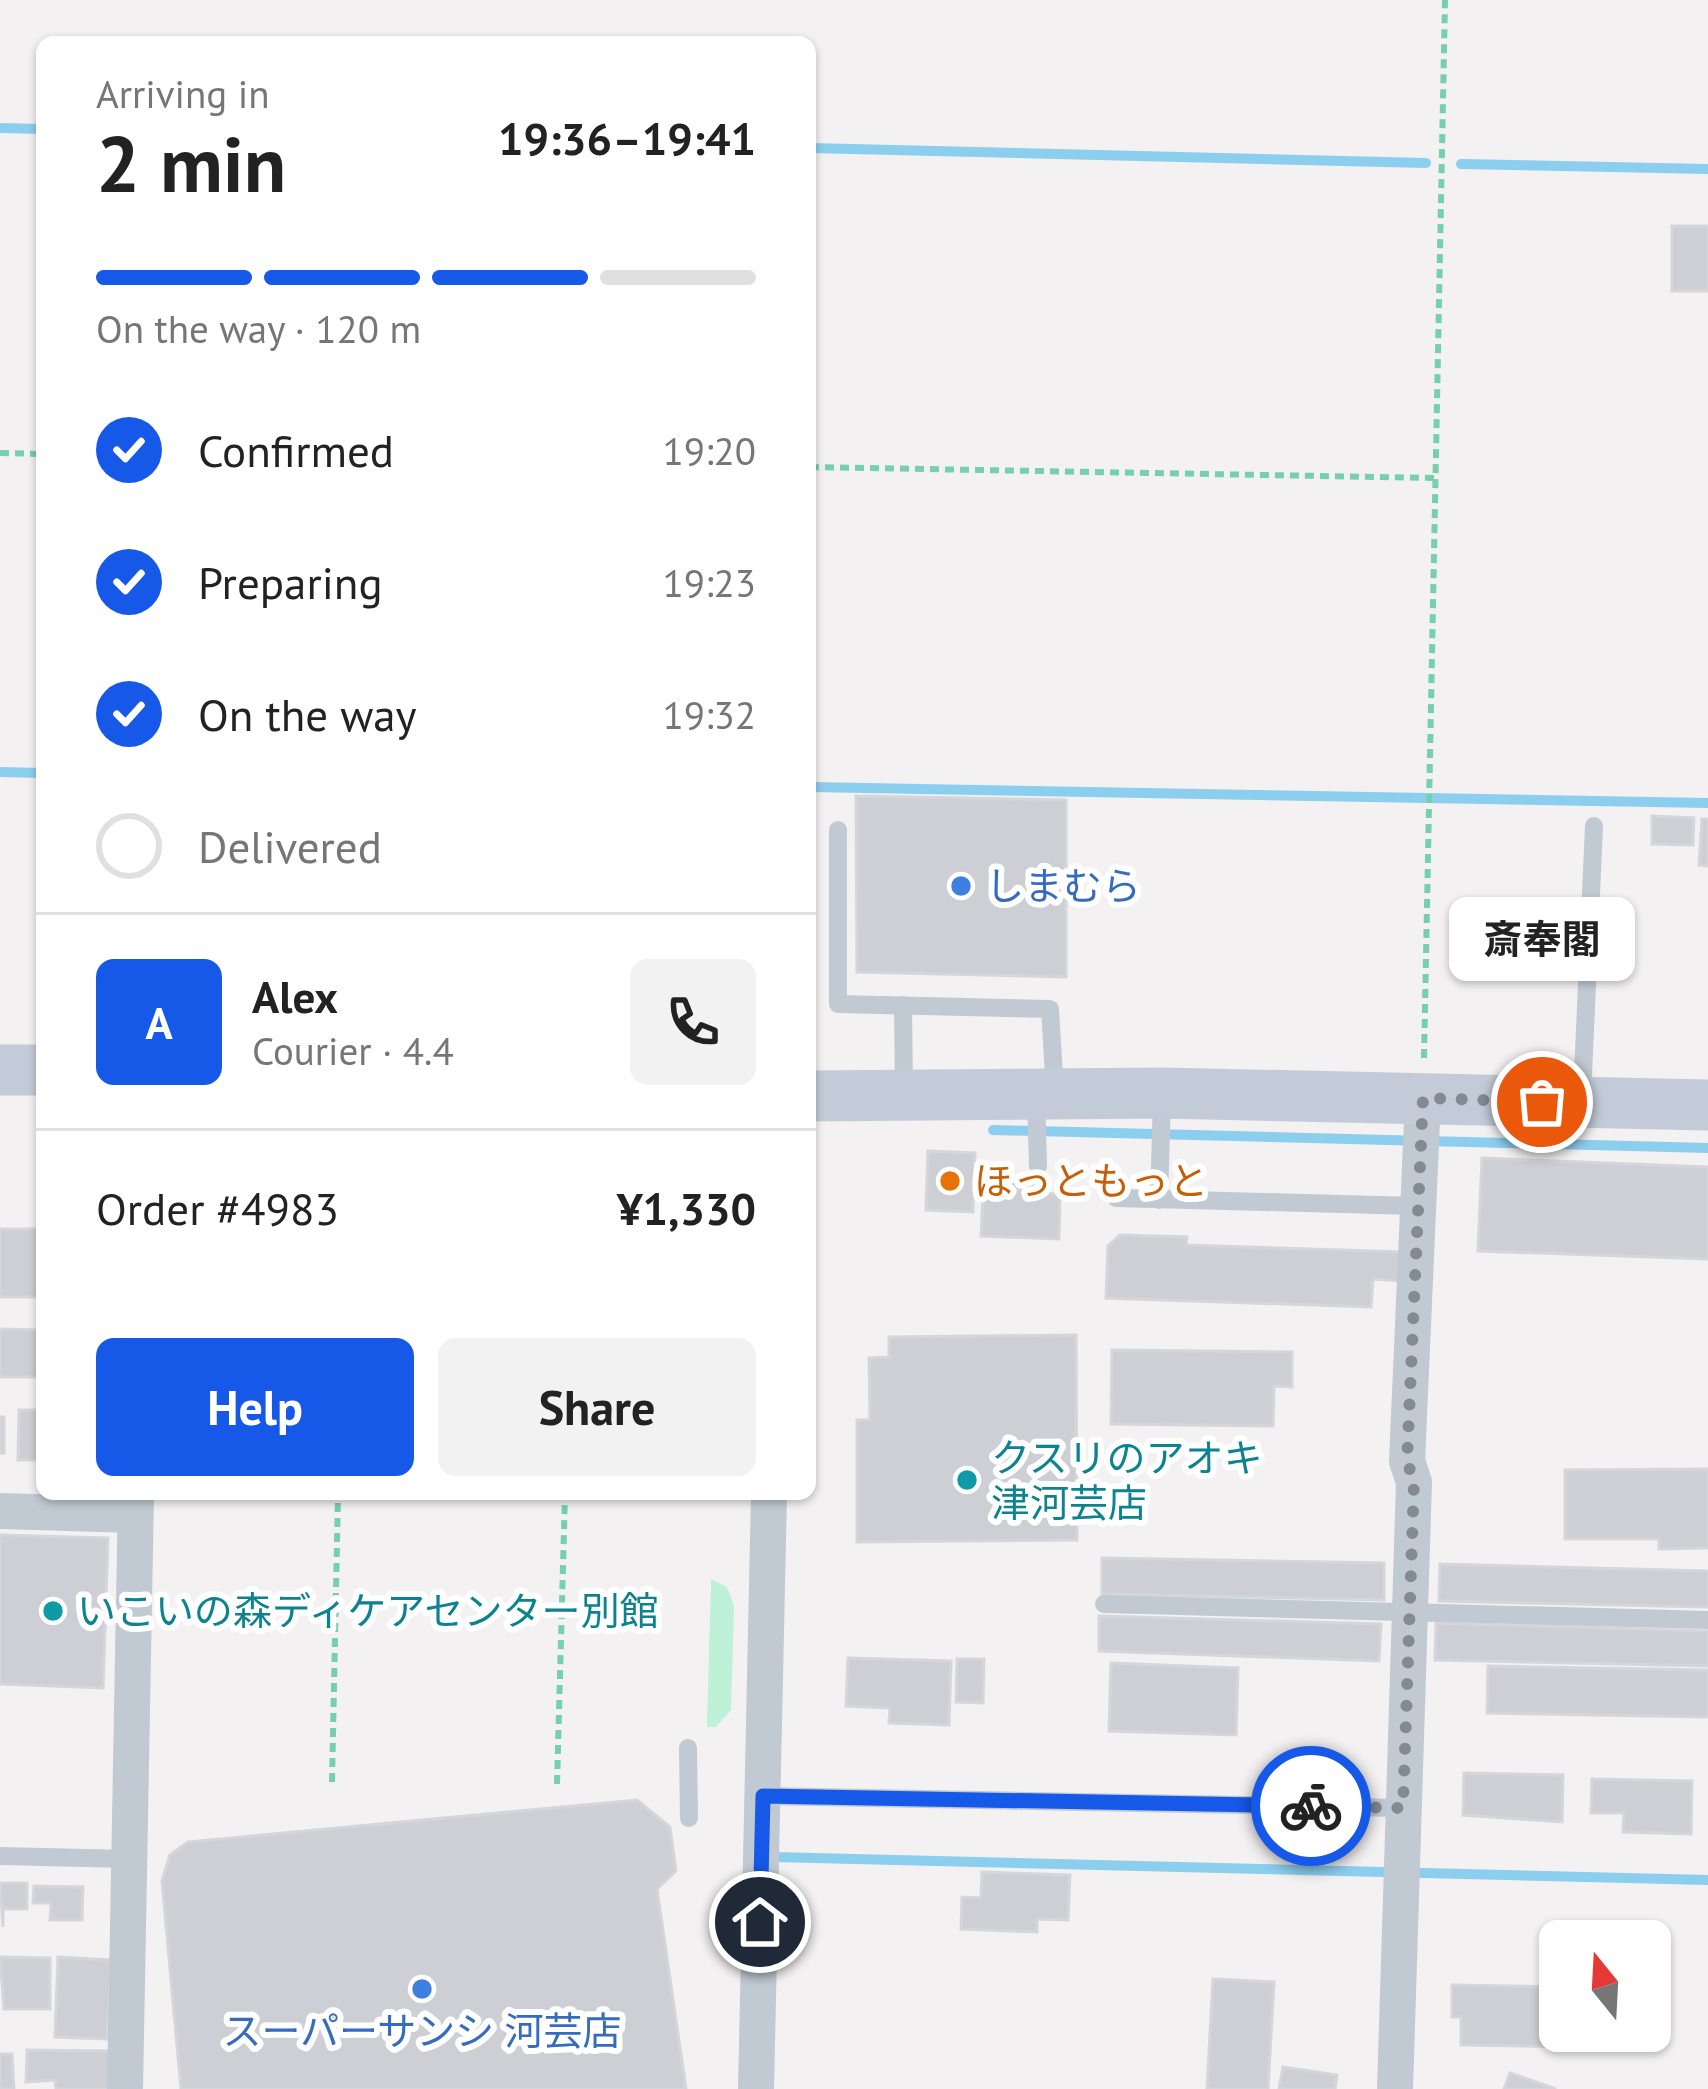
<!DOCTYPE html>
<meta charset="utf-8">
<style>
:root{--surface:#fff;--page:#f2f2f2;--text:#222;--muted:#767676;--line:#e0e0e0;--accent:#1658e8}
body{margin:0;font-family:"PT Sans","Noto Sans JP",sans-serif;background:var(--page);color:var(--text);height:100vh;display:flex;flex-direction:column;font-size:45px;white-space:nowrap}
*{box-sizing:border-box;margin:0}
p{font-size:39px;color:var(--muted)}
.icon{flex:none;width:66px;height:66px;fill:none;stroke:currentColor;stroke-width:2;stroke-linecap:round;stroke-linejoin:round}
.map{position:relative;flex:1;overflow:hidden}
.sheet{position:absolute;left:36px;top:36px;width:780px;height:1464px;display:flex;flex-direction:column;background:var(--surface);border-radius:18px;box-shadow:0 3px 9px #0004}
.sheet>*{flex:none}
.needle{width:78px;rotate:342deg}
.buttons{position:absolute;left:1539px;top:1920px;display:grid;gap:24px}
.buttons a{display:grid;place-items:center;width:132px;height:132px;border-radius:18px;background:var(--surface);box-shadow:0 3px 9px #0004;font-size:60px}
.pin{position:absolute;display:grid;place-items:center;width:102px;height:102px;color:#fff;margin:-51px;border:6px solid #fff;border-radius:50%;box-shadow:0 3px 12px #0007}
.courier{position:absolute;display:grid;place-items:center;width:120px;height:120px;margin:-60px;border:9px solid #1658e8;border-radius:50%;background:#fff;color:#222;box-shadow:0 3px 15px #0007}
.bubble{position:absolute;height:84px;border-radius:18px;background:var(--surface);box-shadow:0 3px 9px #0004;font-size:39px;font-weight:700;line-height:84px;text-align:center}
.headline em{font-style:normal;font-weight:700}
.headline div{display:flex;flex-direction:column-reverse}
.headline{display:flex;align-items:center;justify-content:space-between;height:204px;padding:0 60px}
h1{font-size:78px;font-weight:700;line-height:90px}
.bar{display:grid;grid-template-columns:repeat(4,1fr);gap:18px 12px;align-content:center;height:144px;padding:0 60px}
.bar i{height:15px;border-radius:9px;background:var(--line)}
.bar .current{background:var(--accent)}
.bar p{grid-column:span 4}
.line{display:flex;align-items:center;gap:30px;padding:0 60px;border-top:3px solid var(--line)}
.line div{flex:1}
.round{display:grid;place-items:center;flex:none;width:126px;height:126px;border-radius:18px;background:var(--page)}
ol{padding:0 60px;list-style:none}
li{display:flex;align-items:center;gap:36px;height:132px}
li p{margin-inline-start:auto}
li .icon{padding:12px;border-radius:50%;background:var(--accent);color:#fff;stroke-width:4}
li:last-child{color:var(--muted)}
li i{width:66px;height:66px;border:6px solid var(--line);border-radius:50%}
.action{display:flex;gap:24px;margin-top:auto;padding:24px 60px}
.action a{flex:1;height:138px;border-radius:18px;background:var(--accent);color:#fff;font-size:48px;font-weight:700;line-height:138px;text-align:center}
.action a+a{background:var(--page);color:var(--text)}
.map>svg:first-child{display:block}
.green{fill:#bff1d8}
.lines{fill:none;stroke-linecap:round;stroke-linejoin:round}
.stream{stroke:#8cceee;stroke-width:10}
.building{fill:#cdcfd5;stroke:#d5d6dc;stroke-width:3}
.path{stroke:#76cfae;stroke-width:6;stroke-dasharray:9 6;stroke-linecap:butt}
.lane{stroke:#c1c9d2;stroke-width:18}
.street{stroke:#c1c9d2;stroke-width:36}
.secondary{stroke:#c3cbd9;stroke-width:51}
.done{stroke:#848992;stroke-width:12;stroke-dasharray:0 21.6}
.route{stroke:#1658e8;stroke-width:15}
.shop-dot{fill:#3f7fe0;stroke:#fff;stroke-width:4.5}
.food-dot{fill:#e8710a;stroke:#fff;stroke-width:4.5}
.culture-dot{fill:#0f9aa8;stroke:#fff;stroke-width:4.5}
.labels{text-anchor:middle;stroke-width:12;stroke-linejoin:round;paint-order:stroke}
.shop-label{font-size:39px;fill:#366cbe;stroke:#fff;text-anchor:start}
.food-label{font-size:39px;fill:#c56008;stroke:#fff;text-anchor:start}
.culture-label{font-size:39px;fill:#0d838f;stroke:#fff;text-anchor:start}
</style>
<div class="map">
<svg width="1708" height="2089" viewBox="0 0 1708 2089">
<rect width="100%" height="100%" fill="#f3f1f1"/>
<polygon class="green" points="711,1579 727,1587 734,1606 731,1710 716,1727 707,1727"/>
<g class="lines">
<g class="stream">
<polyline points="0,128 42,129"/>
<polyline points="810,148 1426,163"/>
<polyline points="1461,164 1708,169"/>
<polyline points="0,772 42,773"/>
<polyline points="810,787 1708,803"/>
<polyline points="993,1130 1708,1148"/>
<polyline points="773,1857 1708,1880"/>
</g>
</g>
<g class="building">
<rect x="1672" y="226" width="36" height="65"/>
<polygon points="856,796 1066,800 1066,977 857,972"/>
<polygon points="1652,816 1694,818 1693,845 1652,844"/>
<polygon points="1702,819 1708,819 1708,866 1699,865"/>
<polygon points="928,1151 975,1153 973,1212 926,1210"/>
<polygon points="1482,1158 1708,1167 1708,1259 1478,1251"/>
<polygon points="993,1178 1033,1180 1033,1193 1060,1194 1059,1239 981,1236 983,1195 992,1195"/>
<rect x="0" y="1229" width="42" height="68"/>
<polygon points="1120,1235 1187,1237 1186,1245 1403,1252 1402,1281 1373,1279 1371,1307 1106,1298 1108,1246"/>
<polygon points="0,1329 42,1330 42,1377 0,1377"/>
<polygon points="1076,1335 1077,1540 857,1542 857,1420 870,1420 869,1358 889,1357 889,1337"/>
<polygon points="1112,1350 1292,1352 1292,1387 1274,1386 1273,1426 1111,1424"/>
<polygon points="19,1410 42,1410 42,1460 18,1460"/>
<rect x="0" y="1417" width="4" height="36"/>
<polygon points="1708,1469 1708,1548 1659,1549 1659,1539 1565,1539 1565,1470"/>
<polygon points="0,1535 108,1538 103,1688 0,1684"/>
<polygon points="1102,1558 1384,1563 1384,1600 1102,1594"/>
<polygon points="1440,1564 1708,1571 1708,1607 1439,1601"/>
<polygon points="1099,1616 1381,1624 1379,1661 1099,1651"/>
<polygon points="1436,1623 1708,1631 1708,1666 1435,1660"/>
<polygon points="848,1658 951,1661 949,1725 889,1723 890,1708 846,1706"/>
<polygon points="957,1659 984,1659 983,1703 956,1702"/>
<polygon points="1111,1663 1238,1668 1236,1735 1109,1731"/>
<polygon points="1488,1666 1708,1670 1708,1717 1487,1713"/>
<polygon points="1464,1773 1563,1775 1562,1822 1463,1815"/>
<polygon points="1592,1779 1692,1781 1691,1834 1623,1832 1624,1813 1591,1813"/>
<polygon points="637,1800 670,1827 676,1871 657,1889 686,2089 181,2089 162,1881 170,1855 188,1842"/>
<polygon points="982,1872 1070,1875 1068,1920 1037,1919 1037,1932 961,1929 962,1897 981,1898"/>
<polygon points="0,1883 27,1883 27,1909 3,1909 3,1927"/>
<polygon points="34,1886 83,1887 82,1920 50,1920 51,1903 33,1903"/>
<polygon points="0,1957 50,1958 50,2009 4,2009"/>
<polygon points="58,1957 111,1960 107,2039 55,2037"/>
<polygon points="1213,1979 1274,1982 1268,2089 1207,2089"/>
<polygon points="1452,1985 1560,1987 1560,2031 1587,2031 1587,2047 1461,2045 1461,2017 1452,2017"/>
<polygon points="27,2050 115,2051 109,2089 56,2089 55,2080 26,2082"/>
<polygon points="0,2054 12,2054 14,2089 0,2089"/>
<polygon points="1283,2067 1337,2075 1335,2089 1279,2089"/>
<polygon points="1510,2073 1556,2089 1504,2089"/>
</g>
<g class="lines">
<g class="path">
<polyline points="0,453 42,454"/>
<polyline points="810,467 1435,478"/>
<polyline points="1424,1058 1445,0"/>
<polyline points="332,1782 338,1494"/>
<polyline points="557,1784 565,1494"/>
</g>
<g class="lane">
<polyline points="838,830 838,1004 1050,1009 1055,1092"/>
<polyline points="903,1005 904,1091"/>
<polyline points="1036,1097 1038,1166"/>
<polyline points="1582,1097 1594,826"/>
<polyline points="1116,1198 1415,1206"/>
<polyline points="1159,1200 1162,1097"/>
<polyline points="1104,1604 1708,1620"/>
<polyline points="688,1748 689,1818"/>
<polyline points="763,1796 1403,1808"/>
<polyline points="0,1856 129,1859"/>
</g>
<g class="street">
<polyline points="0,1511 135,1515"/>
<polyline points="125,2089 136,1494"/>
<polyline points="756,2089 769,1494"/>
<polyline points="1395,2089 1414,1482 1407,1461 1423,1098"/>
</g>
<g class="secondary">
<polyline points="0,1070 42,1070"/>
<polyline points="810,1096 1162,1093 1708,1105"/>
</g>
</g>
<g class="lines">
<polyline class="done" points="1311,1806 1403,1808 1414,1482 1407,1461 1423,1098 1542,1102"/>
<polyline class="route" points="760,1922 763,1796 1311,1806"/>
</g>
<g class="shop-dot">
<circle cx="961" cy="886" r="12"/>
<circle cx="422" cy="1989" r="12"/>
</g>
<circle class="food-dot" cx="950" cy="1181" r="12"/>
<g class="culture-dot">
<circle cx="967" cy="1480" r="12"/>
<circle cx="53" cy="1611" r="12"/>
</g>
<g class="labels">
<g class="shop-label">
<text x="985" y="900">しまむら</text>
<text x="422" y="2045" text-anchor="middle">スーパーサンシ 河芸店</text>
</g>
<g class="food-label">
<text x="974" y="1195">ほっともっと</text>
</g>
<g class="culture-label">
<text x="991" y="1472">クスリのアオキ<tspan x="991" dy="45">津河芸店</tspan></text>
<text x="77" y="1625">いこいの森ディケアセンター別館</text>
</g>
</g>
</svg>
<div class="buttons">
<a><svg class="needle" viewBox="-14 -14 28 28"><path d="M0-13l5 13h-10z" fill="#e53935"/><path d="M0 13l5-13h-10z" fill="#767676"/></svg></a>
</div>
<div class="pin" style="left:1542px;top:1102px;background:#ea580c"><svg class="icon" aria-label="bag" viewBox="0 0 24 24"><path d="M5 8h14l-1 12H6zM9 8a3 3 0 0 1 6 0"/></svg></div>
<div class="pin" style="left:760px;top:1922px;background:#1f2937"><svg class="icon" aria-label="home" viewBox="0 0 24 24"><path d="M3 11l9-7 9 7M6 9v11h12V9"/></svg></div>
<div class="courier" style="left:1311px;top:1806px"><svg class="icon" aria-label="bike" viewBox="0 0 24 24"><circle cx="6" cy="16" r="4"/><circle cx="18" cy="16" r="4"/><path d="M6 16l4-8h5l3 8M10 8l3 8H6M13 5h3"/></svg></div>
<div class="bubble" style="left:1449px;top:897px;width:186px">斎奉閣</div>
<section class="sheet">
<div class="headline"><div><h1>2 min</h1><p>Arriving in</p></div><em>19:36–19:41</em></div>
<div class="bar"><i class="current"></i><i class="current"></i><i class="current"></i><i></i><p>On the way · 120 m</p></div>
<ol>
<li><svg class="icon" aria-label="check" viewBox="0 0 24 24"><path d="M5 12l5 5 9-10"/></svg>Confirmed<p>19:20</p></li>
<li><svg class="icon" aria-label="check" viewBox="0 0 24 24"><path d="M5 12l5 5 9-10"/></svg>Preparing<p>19:23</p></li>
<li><svg class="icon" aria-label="check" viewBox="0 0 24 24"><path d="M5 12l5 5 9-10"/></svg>On the way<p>19:32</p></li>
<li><i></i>Delivered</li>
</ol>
<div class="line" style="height:216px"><b class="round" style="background:var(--accent);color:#fff">A</b><div><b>Alex</b><p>Courier · 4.4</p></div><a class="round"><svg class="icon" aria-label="phone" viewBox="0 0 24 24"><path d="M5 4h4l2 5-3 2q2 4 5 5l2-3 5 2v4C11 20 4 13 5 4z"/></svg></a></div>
<div class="line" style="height:156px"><div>Order #4983</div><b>¥1,330</b></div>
<div class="action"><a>Help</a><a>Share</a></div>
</section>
</div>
